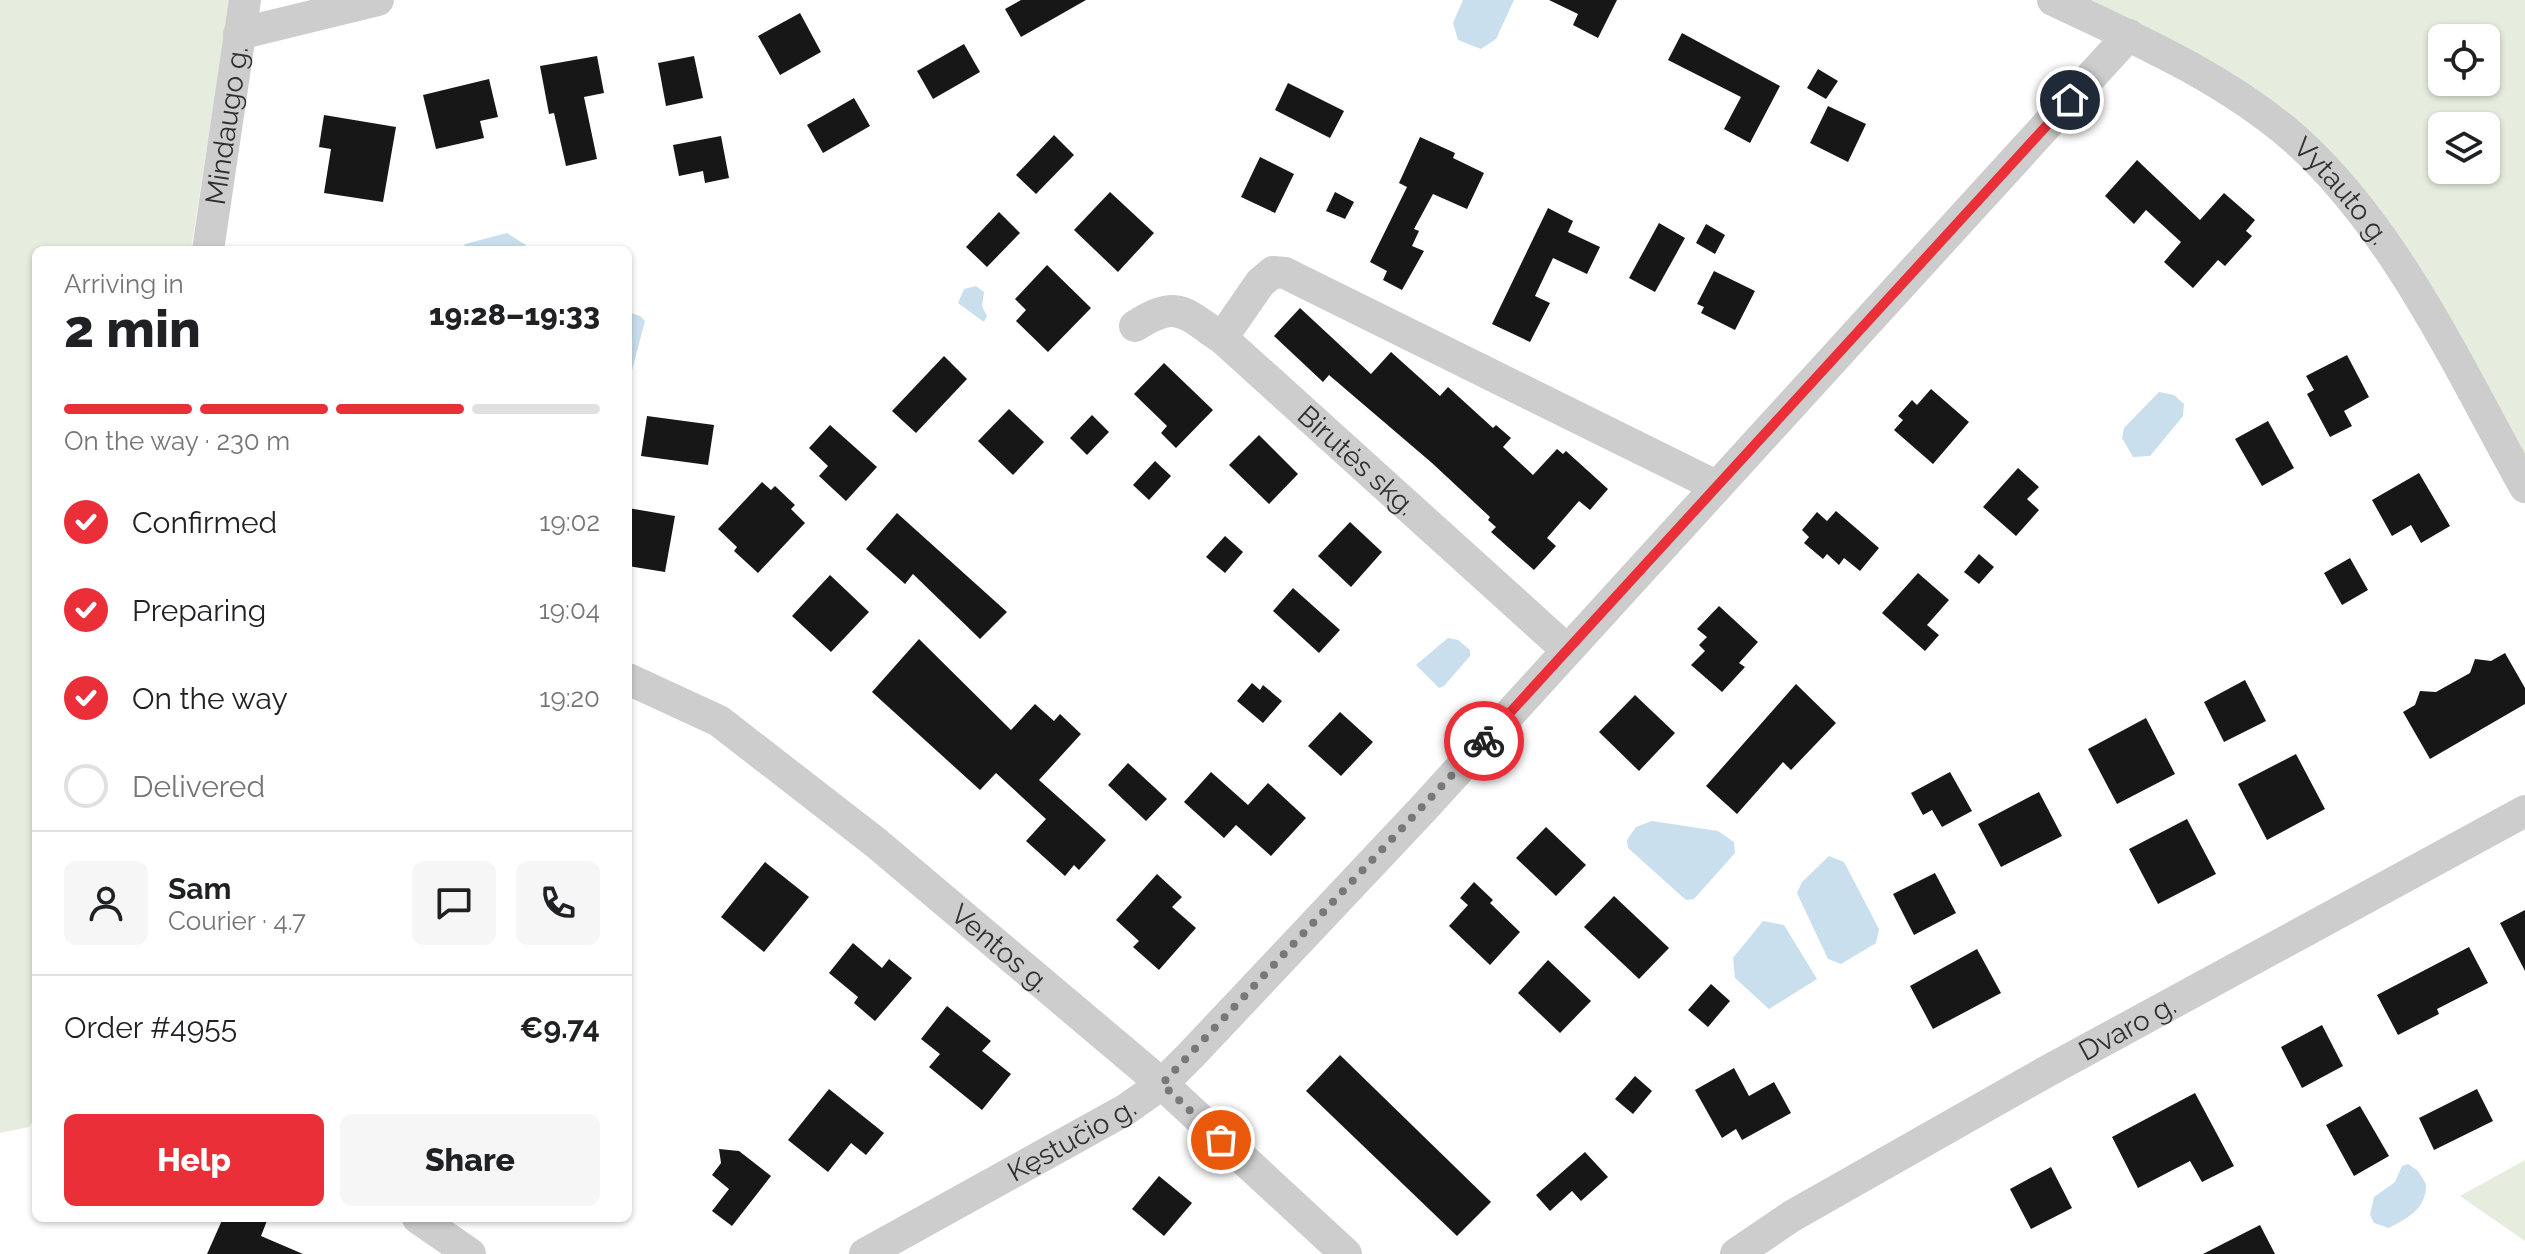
<!DOCTYPE html>
<meta charset="utf-8">
<style>
:root{--surface:#fff;--page:#f6f6f6;--text:#202124;--muted:#757577;--line:#e0e0e0;--accent:#ea2f38}
body{margin:0;font-family:Raleway,sans-serif;background:var(--page);color:var(--text);height:100vh;display:flex;flex-direction:column;font-size:30px;white-space:nowrap}
*{box-sizing:border-box;margin:0}
p{font-size:26px;color:var(--muted)}
.icon{flex:none;width:44px;height:44px;fill:none;stroke:currentColor;stroke-width:2;stroke-linecap:round;stroke-linejoin:round}
.map{position:relative;flex:1;overflow:hidden}
.side{position:absolute;left:32px;top:246px;width:600px;height:976px;display:flex;flex-direction:column;background:var(--surface);border-radius:12px;box-shadow:0 2px 6px #0004}
.side>*{flex:none}
.controls{position:absolute;left:2428px;top:24px;display:grid;gap:16px}
.controls a{display:grid;place-items:center;width:72px;height:72px;border-radius:12px;background:var(--surface);box-shadow:0 2px 6px #0004;font-size:40px}
.pin{position:absolute;display:grid;place-items:center;width:68px;height:68px;color:#fff;margin:-34px;border:4px solid #fff;border-radius:50%;box-shadow:0 2px 8px #0007}
.courier{position:absolute;display:grid;place-items:center;width:80px;height:80px;margin:-40px;border:6px solid #ea2f38;border-radius:50%;background:#fff;color:#222;box-shadow:0 2px 10px #0007}
.headline em{font-style:normal;font-weight:800}
.headline div{display:flex;flex-direction:column-reverse}
.headline{display:flex;align-items:center;justify-content:space-between;height:136px;padding:0 32px}
h1{font-size:52px;font-weight:800;line-height:60px}
.bar{display:grid;grid-template-columns:repeat(4,1fr);gap:12px 8px;align-content:center;height:96px;padding:0 32px}
.bar i{height:10px;border-radius:6px;background:var(--line)}
.bar .selected{background:var(--accent)}
.bar p{grid-column:span 4}
.line{display:flex;align-items:center;gap:20px;padding:0 32px;border-top:2px solid var(--line)}
.line div{flex:1}
.round{display:grid;place-items:center;flex:none;width:84px;height:84px;border-radius:12px;background:var(--page)}
ol{padding:0 32px;list-style:none}
li{display:flex;align-items:center;gap:24px;height:88px}
li p{margin-inline-start:auto}
li .icon{padding:8px;border-radius:50%;background:var(--accent);color:#fff;stroke-width:4}
li:last-child{color:var(--muted)}
li i{width:44px;height:44px;border:4px solid var(--line);border-radius:50%}
.primary-button{display:flex;gap:16px;margin-top:auto;padding:16px 32px}
.primary-button a{flex:1;height:92px;border-radius:12px;background:var(--accent);color:#fff;font-size:32px;font-weight:800;line-height:92px;text-align:center}
.primary-button a+a{background:var(--page);color:var(--text)}
.map>svg:first-child{display:block}
.green{fill:#e6edde;fill-rule:evenodd}
.water{fill:#c9dfed}
.building{fill:#171717}
.lines{fill:none;stroke-linecap:round;stroke-linejoin:round}
.minor{stroke:#cdcdcd;stroke-width:32}
.done{stroke:#787878;stroke-width:8;stroke-dasharray:0 14.4}
.route{stroke:#ea2f38;stroke-width:10}
.labels{text-anchor:middle;stroke-width:8;stroke-linejoin:round;paint-order:stroke}
.street-label{font-size:28px;fill:#303030;stroke:#fff}
</style>
<div class="map">
<svg width="2525" height="1254" viewBox="0 0 2525 1254">
<rect width="100%" height="100%" fill="#fff"/>
<g class="green">
<polygon points="0,0 230,0 191,250 36,250 36,1116 29,1127 0,1133"/>
<path d="M2077 0H2525V475L2355 186ZM2442 38H2486V82H2442ZM2442 126H2486V170H2442Z"/>
<polygon points="2525,1160 2525,1241 2460,1196"/>
</g>
<g class="water">
<polygon points="1463,0 1514,0 1496,39 1481,49 1458,40 1453,23"/>
<polygon points="507,233 526,245 526,250 461,250 465,244"/>
<polygon points="976,286 984,292 982,306 987,316 984,322 958,303 964,289"/>
<polygon points="628,312 640,316 645,321 628,385"/>
<polygon points="2159,392 2174,395 2184,404 2183,416 2150,456 2133,457 2122,438 2124,428"/>
<polygon points="1448,638 1458,640 1470,650 1470,656 1444,686 1439,688 1416,665"/>
<polygon points="1652,821 1718,831 1734,842 1735,853 1694,899 1686,900 1628,848 1627,840 1636,827"/>
<polygon points="1829,856 1844,862 1879,929 1876,943 1841,964 1828,959 1797,893 1802,882"/>
<polygon points="1763,921 1784,925 1817,979 1769,1009 1735,978 1733,958"/>
<path d="M2408 1164 2418 1171 2426 1184C2427 1208 2408 1218 2389 1228L2374 1223 2370 1215 2374 1197 2395 1182 2402 1166Z"/>
</g>
<g class="building">
<polygon points="1021,0 1086,0 1021,37 1005,9"/>
<polygon points="1549,0 1617,0 1598,38 1573,25 1578,14"/>
<polygon points="800,13 821,52 780,75 758,36"/>
<polygon points="1682,33 1780,86 1750,143 1724,129 1741,97 1668,60"/>
<polygon points="964,44 980,72 933,99 917,71"/>
<polygon points="597,56 604,93 584,97 597,159 566,166 554,113 549,114 540,66"/>
<polygon points="694,56 703,98 666,106 658,63"/>
<polygon points="1818,69 1838,81 1826,99 1807,88"/>
<polygon points="489,79 498,117 480,121 484,138 436,149 423,95"/>
<polygon points="1288,83 1344,111 1330,138 1275,110"/>
<polygon points="854,98 870,126 823,153 807,125"/>
<polygon points="1828,106 1866,124 1848,162 1810,143"/>
<polygon points="324,115 396,127 383,202 324,193 331,149 319,147"/>
<polygon points="1054,135 1074,155 1036,194 1016,175"/>
<polygon points="721,136 729,178 705,183 703,171 679,176 673,145"/>
<polygon points="1420,137 1455,153 1453,158 1484,173 1467,209 1433,194 1414,229 1419,231 1412,246 1424,251 1402,290 1383,280 1387,271 1370,262 1407,187 1399,183"/>
<polygon points="1260,157 1294,174 1275,213 1241,197"/>
<polygon points="2137,160 2200,220 2224,193 2255,220 2246,231 2252,236 2225,266 2218,260 2193,288 2164,262 2181,242 2146,210 2134,224 2105,196"/>
<polygon points="1110,192 1154,233 1118,272 1074,230"/>
<polygon points="1335,192 1354,202 1345,219 1326,211"/>
<polygon points="1548,208 1573,221 1568,232 1600,247 1587,274 1553,258 1535,296 1550,303 1530,342 1492,324"/>
<polygon points="999,212 1020,233 987,267 966,247"/>
<polygon points="1659,223 1685,238 1655,292 1629,278"/>
<polygon points="1706,224 1725,235 1715,254 1696,243"/>
<polygon points="1047,265 1091,308 1048,352 1016,321 1026,310 1015,299"/>
<polygon points="1714,271 1755,291 1735,330 1701,313 1704,307 1697,304"/>
<polygon points="1300,308 1371,374 1391,352 1440,396 1448,387 1493,428 1496,425 1511,438 1503,447 1533,475 1557,449 1563,454 1566,451 1608,489 1590,510 1579,501 1547,538 1556,546 1534,570 1491,532 1496,527 1488,520 1490,517 1432,463 1329,375 1323,382 1274,336"/>
<polygon points="2347,355 2369,397 2344,411 2352,426 2330,437 2307,394 2314,390 2306,376"/>
<polygon points="944,356 967,379 916,433 892,411"/>
<polygon points="1164,363 1213,410 1176,448 1161,433 1167,426 1134,394"/>
<polygon points="1931,389 1969,422 1933,464 1894,430 1903,420 1898,416 1912,400 1917,405"/>
<polygon points="1009,409 1044,442 1013,475 978,441"/>
<polygon points="1092,415 1109,432 1087,455 1070,438"/>
<polygon points="647,416 714,425 708,465 641,456"/>
<polygon points="2268,421 2294,468 2262,486 2235,439"/>
<polygon points="830,425 877,467 846,501 819,476 828,466 809,448"/>
<polygon points="1259,435 1298,474 1269,504 1229,465"/>
<polygon points="1155,461 1171,476 1149,500 1133,485"/>
<polygon points="2018,468 2039,487 2027,499 2039,510 2016,536 1983,507"/>
<polygon points="2419,473 2450,526 2421,543 2411,525 2392,536 2372,500"/>
<polygon points="762,482 771,490 775,486 795,505 791,509 805,523 758,573 734,551 737,547 718,529"/>
<polygon points="628,508 675,516 665,572 628,566"/>
<polygon points="1836,511 1879,548 1860,571 1844,558 1839,565 1827,554 1823,559 1804,543 1809,537 1802,530 1817,512 1827,521"/>
<polygon points="897,513 1007,612 980,639 913,574 905,584 866,549"/>
<polygon points="1350,522 1382,552 1351,587 1318,556"/>
<polygon points="1225,536 1243,552 1225,573 1206,557"/>
<polygon points="1979,554 1994,567 1979,584 1964,572"/>
<polygon points="2350,558 2368,590 2342,605 2324,573"/>
<polygon points="1918,573 1949,600 1927,625 1939,635 1925,651 1882,613"/>
<polygon points="830,575 869,612 831,652 792,616"/>
<polygon points="1293,588 1340,630 1319,653 1273,611"/>
<polygon points="1719,606 1758,642 1739,663 1745,667 1722,692 1691,665 1705,651 1699,645 1707,637 1697,629"/>
<polygon points="919,639 1011,730 1035,704 1054,721 1060,714 1081,734 1039,780 1106,840 1079,870 1074,865 1065,876 1026,841 1046,819 996,773 980,790 872,692"/>
<polygon points="2505,653 2525,688 2525,704 2430,759 2403,712 2415,705 2420,691 2436,692 2470,673 2475,659 2491,661"/>
<polygon points="2245,680 2266,721 2224,742 2204,702"/>
<polygon points="1252,683 1260,690 1263,685 1282,701 1263,723 1237,701"/>
<polygon points="1796,684 1836,723 1791,770 1783,762 1737,814 1706,786"/>
<polygon points="1635,695 1675,733 1639,771 1599,732"/>
<polygon points="1340,712 1373,742 1341,776 1308,746"/>
<polygon points="2146,718 2175,774 2117,804 2088,749"/>
<polygon points="2296,754 2325,809 2267,840 2238,784"/>
<polygon points="1128,763 1167,799 1146,821 1108,785"/>
<polygon points="1211,772 1248,805 1268,783 1306,818 1271,856 1236,825 1224,838 1184,802"/>
<polygon points="1950,772 1972,811 1942,827 1932,810 1923,815 1911,793"/>
<polygon points="2039,792 2062,836 2001,867 1978,824"/>
<polygon points="2187,819 2216,874 2158,904 2129,849"/>
<polygon points="1546,827 1586,865 1556,896 1516,858"/>
<polygon points="765,862 809,897 764,952 721,917"/>
<polygon points="1935,873 1956,913 1914,935 1893,894"/>
<polygon points="1157,874 1182,897 1172,907 1196,928 1159,970 1133,947 1139,941 1116,920"/>
<polygon points="1474,882 1493,900 1490,903 1520,932 1490,965 1449,926 1468,905 1460,898"/>
<polygon points="1614,896 1669,948 1639,979 1584,927"/>
<polygon points="2525,910 2525,971 2500,923"/>
<polygon points="853,943 882,968 889,959 912,978 875,1021 854,1003 858,997 829,973"/>
<polygon points="2469,947 2488,983 2437,1009 2439,1014 2398,1035 2377,995"/>
<polygon points="1977,949 2001,993 1933,1029 1910,986"/>
<polygon points="1548,960 1591,1001 1560,1033 1518,993"/>
<polygon points="1711,984 1730,1001 1708,1027 1688,1010"/>
<polygon points="947,1006 991,1041 982,1051 1011,1074 982,1110 929,1067 940,1054 921,1039"/>
<polygon points="2322,1025 2343,1066 2302,1088 2281,1047"/>
<polygon points="1340,1055 1491,1202 1457,1236 1306,1091"/>
<polygon points="1734,1068 1749,1096 1774,1082 1791,1113 1742,1140 1736,1129 1722,1138 1695,1090"/>
<polygon points="1635,1076 1652,1091 1633,1114 1615,1099"/>
<polygon points="829,1089 884,1133 866,1155 851,1143 828,1172 788,1140"/>
<polygon points="2477,1089 2493,1121 2434,1150 2419,1118"/>
<polygon points="2195,1093 2234,1166 2202,1182 2190,1161 2138,1188 2112,1137"/>
<polygon points="2360,1106 2389,1156 2354,1176 2326,1125"/>
<polygon points="719,1149 739,1151 771,1176 732,1226 712,1211 729,1189 712,1175 721,1163"/>
<polygon points="1585,1152 1608,1177 1581,1201 1572,1191 1550,1211 1536,1195"/>
<polygon points="2051,1167 2072,1208 2031,1229 2010,1189"/>
<polygon points="1159,1176 1192,1203 1164,1236 1132,1209"/>
<polygon points="223,1218 268,1218 261,1236 303,1254 207,1254"/>
<polygon points="2260,1225 2275,1254 2203,1254"/>
</g>
<g class="lines">
<g class="minor">
<path id="s1" d="M2053 0C2136 39 2225 78 2295 139 2396 229 2460 371 2525 487"/>
<polyline points="239,34 378,0"/>
<path id="s2" d="M208 250 245 0"/>
<path id="s3" d="M1135 326C1178 299 1183 312 1222 338L1567 650"/>
<polyline points="1222,338 1260,283 1273,272 1285,273 1716,486"/>
<path id="s4" d="M628 679 719 721 875 842 1162 1084 1346 1254"/>
<polyline points="418,1218 470,1254"/>
<path id="s5" d="M865 1254 1125 1110 1162 1084 1191 1055 1422 810 2129 35"/>
<path id="s6" d="M1736 1254 1792 1216 2044 1073 2525 811"/>
</g>
</g>
<g class="lines">
<polyline class="done" points="1221,1140 1162,1084 1484,741"/>
<polyline class="route" points="1484,741 2070,100"/>
</g>
<g class="labels">
<g class="street-label">
<text dy="10" stroke="none"><textPath href="#s2" startOffset="126">Mindaugo g.</textPath></text>
<text dy="10" stroke="none"><textPath href="#s1" startOffset="350">Vytauto g.</textPath></text>
<text dy="10" stroke="none"><textPath href="#s3" startOffset="280">Birutės skg.</textPath></text>
<text dy="10" stroke="none"><textPath href="#s4" startOffset="462">Ventos g.</textPath></text>
<text dy="10" stroke="none"><textPath href="#s6" startOffset="452">Dvaro g.</textPath></text>
<text dy="10" stroke="none"><textPath href="#s5" startOffset="236">Kęstučio g.</textPath></text>
</g>
</g>
</svg>
<div class="controls">
<a><svg class="icon" aria-label="locate" viewBox="0 0 24 24"><circle cx="12" cy="12" r="6"/><path d="M12 2v4M12 18v4M2 12h4M18 12h4"/></svg></a>
<a><svg class="icon" aria-label="layers" viewBox="0 0 24 24"><path d="M12 4l9 5-9 5-9-5zM3 14l9 5 9-5"/></svg></a>
</div>
<div class="pin" style="left:1221px;top:1140px;background:#ea580c"><svg class="icon" aria-label="bag" viewBox="0 0 24 24"><path d="M5 8h14l-1 12H6zM9 8a3 3 0 0 1 6 0"/></svg></div>
<div class="pin" style="left:2070px;top:100px;background:#1f2937"><svg class="icon" aria-label="home" viewBox="0 0 24 24"><path d="M3 11l9-7 9 7M6 9v11h12V9"/></svg></div>
<div class="courier" style="left:1484px;top:741px"><svg class="icon" aria-label="bike" viewBox="0 0 24 24"><circle cx="6" cy="16" r="4"/><circle cx="18" cy="16" r="4"/><path d="M6 16l4-8h5l3 8M10 8l3 8H6M13 5h3"/></svg></div>
<section class="side">
<div class="headline"><div><h1>2 min</h1><p>Arriving in</p></div><em>19:28–19:33</em></div>
<div class="bar"><i class="selected"></i><i class="selected"></i><i class="selected"></i><i></i><p>On the way · 230 m</p></div>
<ol>
<li><svg class="icon" aria-label="check" viewBox="0 0 24 24"><path d="M5 12l5 5 9-10"/></svg>Confirmed<p>19:02</p></li>
<li><svg class="icon" aria-label="check" viewBox="0 0 24 24"><path d="M5 12l5 5 9-10"/></svg>Preparing<p>19:04</p></li>
<li><svg class="icon" aria-label="check" viewBox="0 0 24 24"><path d="M5 12l5 5 9-10"/></svg>On the way<p>19:20</p></li>
<li><i></i>Delivered</li>
</ol>
<div class="line" style="height:144px"><a class="round"><svg class="icon" aria-label="person" viewBox="0 0 24 24"><circle cx="12" cy="8" r="4"/><path d="M4 21q1-7 8-7t8 7"/></svg></a><div><b>Sam</b><p>Courier · 4.7</p></div><a class="round"><svg class="icon" aria-label="chat" viewBox="0 0 24 24"><path d="M4 5h16v11H9l-5 4z"/></svg></a><a class="round"><svg class="icon" aria-label="phone" viewBox="0 0 24 24"><path d="M5 4h4l2 5-3 2q2 4 5 5l2-3 5 2v4C11 20 4 13 5 4z"/></svg></a></div>
<div class="line" style="height:104px"><div>Order #4955</div><b>€9.74</b></div>
<div class="primary-button"><a>Help</a><a>Share</a></div>
</section>
</div>
